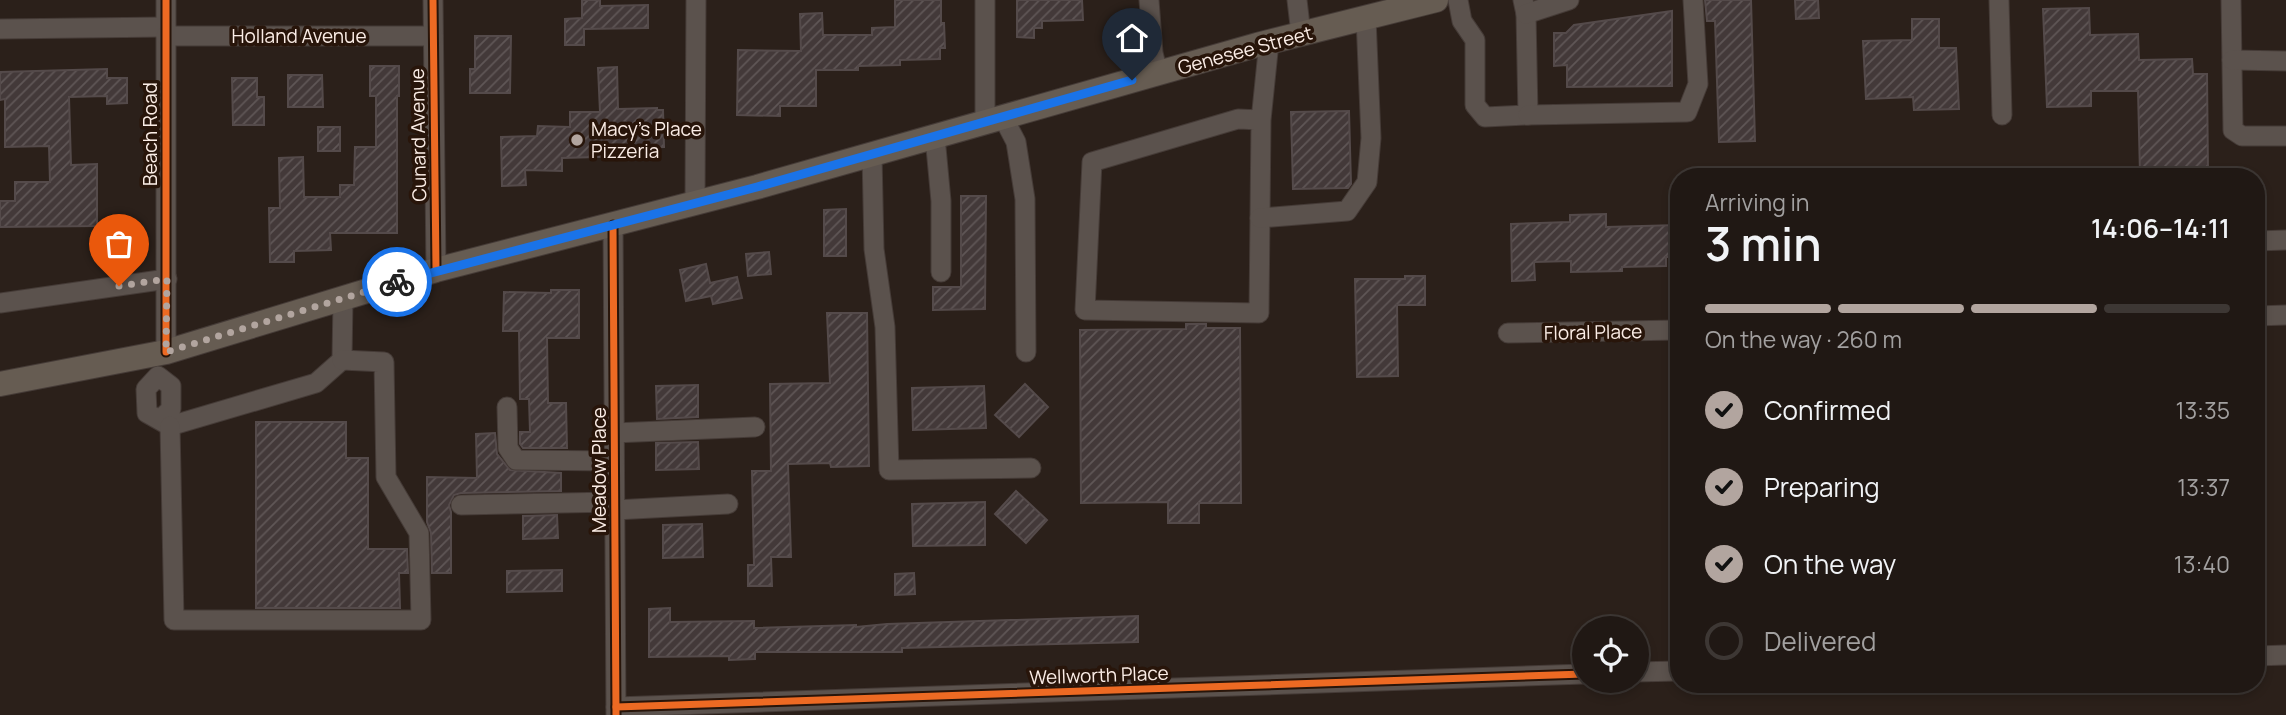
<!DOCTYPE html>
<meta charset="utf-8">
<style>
:root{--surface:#201814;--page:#2d2522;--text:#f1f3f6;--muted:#a2a0a0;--line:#3d3734;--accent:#b2a59f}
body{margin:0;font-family:Manrope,sans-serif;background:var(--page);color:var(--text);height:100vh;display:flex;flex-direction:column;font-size:26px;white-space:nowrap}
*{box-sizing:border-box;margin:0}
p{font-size:23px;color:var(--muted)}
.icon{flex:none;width:38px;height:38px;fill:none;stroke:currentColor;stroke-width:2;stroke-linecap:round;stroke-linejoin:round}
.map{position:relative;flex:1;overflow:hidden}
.drawer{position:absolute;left:1670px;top:168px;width:595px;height:525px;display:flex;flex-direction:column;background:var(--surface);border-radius:28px;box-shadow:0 4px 10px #0003,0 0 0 2px var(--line)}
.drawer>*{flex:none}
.controls{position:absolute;left:1572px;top:616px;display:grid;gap:14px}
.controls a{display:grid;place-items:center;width:77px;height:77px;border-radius:50%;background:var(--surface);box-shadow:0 4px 10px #0003,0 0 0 2px var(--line);font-size:35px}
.pin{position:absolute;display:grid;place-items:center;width:60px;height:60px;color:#fff;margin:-72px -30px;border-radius:50% 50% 50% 0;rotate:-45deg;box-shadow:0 0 7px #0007}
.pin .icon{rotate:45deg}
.courier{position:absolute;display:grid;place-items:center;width:70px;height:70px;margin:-35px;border:5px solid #1a73e8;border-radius:50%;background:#fff;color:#222;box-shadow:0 2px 9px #0007}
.head em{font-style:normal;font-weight:600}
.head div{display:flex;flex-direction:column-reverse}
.head{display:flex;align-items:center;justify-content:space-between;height:119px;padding:0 35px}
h1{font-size:46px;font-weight:600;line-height:52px}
.bar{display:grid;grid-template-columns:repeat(4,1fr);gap:10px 7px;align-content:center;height:84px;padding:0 35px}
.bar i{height:9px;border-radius:5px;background:var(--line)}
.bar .active{background:var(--accent)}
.bar p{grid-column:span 4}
ol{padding:0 35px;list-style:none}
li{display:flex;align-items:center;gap:21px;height:77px}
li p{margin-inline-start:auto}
li .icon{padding:7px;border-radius:50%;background:var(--accent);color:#111;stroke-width:4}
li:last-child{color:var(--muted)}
li i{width:38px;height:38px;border:4px solid var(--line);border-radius:50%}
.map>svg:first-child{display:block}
.building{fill:url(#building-hatch);stroke:#544a4a;stroke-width:2}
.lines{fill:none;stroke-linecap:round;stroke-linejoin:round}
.minor-casing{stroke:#453b37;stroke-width:21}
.major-casing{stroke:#453b37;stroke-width:26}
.minor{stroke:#5b524d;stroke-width:19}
.major{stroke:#665c52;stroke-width:24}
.cycleway-casing{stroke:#28150a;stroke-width:11}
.cycleway{stroke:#ed6a23;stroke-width:7}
.done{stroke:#b2a59f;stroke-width:7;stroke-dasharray:0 12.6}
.route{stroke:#1a73e8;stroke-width:9}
.poi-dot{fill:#b2a59f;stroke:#28150a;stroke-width:2.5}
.labels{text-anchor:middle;stroke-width:7;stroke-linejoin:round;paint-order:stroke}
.street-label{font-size:19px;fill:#fbede6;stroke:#28150a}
.poi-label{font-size:19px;fill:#fbede6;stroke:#28150a;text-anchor:start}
</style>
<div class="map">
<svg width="2286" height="715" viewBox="0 0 2286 715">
<defs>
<pattern id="building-hatch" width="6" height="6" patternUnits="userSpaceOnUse" patternTransform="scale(1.75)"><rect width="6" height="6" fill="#433939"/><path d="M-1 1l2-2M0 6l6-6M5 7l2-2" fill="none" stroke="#5f5656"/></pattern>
</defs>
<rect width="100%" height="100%" fill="#2b201a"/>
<g class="building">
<polygon points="582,0 600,0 600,6 648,5 648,28 584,29 584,45 565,45 565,19 582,18"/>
<polygon points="895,0 941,0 941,23 944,23 945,48 940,48 940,59 900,60 900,65 858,66 858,70 816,70 816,106 780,106 780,116 737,115 738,50 801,51 800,14 822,13 823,35 872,35 872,28 895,27"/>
<polygon points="1017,0 1082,0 1083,20 1042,21 1042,28 1034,28 1034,38 1017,37"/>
<polygon points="1705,0 1751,0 1755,141 1719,142 1715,21 1707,21"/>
<polygon points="1795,0 1818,0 1819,18 1796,19"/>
<polygon points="2089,8 2090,35 2138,34 2139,60 2192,59 2193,74 2207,74 2208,173 2140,174 2138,91 2091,91 2091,106 2047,107 2043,9"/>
<polygon points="1672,11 1672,86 1567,87 1567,65 1554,66 1554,33 1566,33 1574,25"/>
<polygon points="1912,19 1939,19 1939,48 1956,48 1959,109 1914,110 1913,97 1866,99 1863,41 1912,40"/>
<polygon points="475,36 511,36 510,93 470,93 470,69 475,69"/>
<polygon points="370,66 399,66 399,96 397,96 397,233 330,233 331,250 294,251 294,262 270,262 269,208 280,208 279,158 303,157 304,197 340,197 340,185 354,185 355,147 376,147 376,96 370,96"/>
<polygon points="617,67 618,109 657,108 657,110 663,110 664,147 632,148 632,156 562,158 562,171 525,170 526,185 502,186 501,137 537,136 538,126 570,127 570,112 600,112 598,68"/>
<polygon points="107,69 107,78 127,78 127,103 107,104 107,96 69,97 71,165 97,164 97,226 0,227 0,201 15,201 15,182 50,182 49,146 5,147 5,99 0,100 0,72"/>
<polygon points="288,75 322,75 323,107 288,107"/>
<polygon points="232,78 257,78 257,97 264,97 264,125 233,125"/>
<polygon points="1349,111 1351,184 1348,188 1293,189 1291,112"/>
<rect x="318" y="127" width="22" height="24"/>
<polygon points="961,196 986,196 985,309 933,310 933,287 961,287"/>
<polygon points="846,209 846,256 824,256 824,210"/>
<polygon points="1606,214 1606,227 1678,225 1678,257 1666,257 1666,266 1622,267 1622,271 1571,272 1571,261 1534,262 1535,280 1512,281 1511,224 1570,222 1570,215"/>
<polygon points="769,252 771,274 748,276 746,254"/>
<polygon points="706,264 710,283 737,277 742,298 713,304 711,296 686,301 680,270"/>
<polygon points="1405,276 1425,276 1425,305 1397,305 1398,376 1357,377 1355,279 1405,279"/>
<polygon points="551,290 579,290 579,338 547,338 548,403 566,403 567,448 523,448 520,444 520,432 530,432 529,399 520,399 519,331 503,331 504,292 551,293"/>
<polygon points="827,313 867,313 869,466 831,467 830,463 788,464 791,557 771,557 772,586 748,586 748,565 754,565 752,471 771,471 770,384 830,383"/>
<polygon points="1186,324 1206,324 1206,328 1240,328 1241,503 1199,503 1199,523 1168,523 1168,502 1081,503 1080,330 1186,329"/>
<polygon points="1025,384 1048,407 1019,437 995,415"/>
<polygon points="698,385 698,417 657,419 656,386"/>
<polygon points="984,386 986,428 913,430 912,388"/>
<polygon points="256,422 346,422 346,458 368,458 368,549 407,549 408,573 399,573 400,608 256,608"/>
<polygon points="495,433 497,454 510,470 561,473 561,491 461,493 454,495 449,505 451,512 451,573 432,573 431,533 427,522 427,477 477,478 476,434"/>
<polygon points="698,442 699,469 656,470 656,443"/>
<polygon points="1016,491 1047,520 1026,543 995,514"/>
<polygon points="985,502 985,545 913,546 912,504"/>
<polygon points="557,515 558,538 523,539 523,516"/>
<polygon points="702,524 703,557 663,558 663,525"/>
<polygon points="562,570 562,591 507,592 507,571"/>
<polygon points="914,573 915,594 895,595 895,574"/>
<polygon points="670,608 670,622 754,621 754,628 856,625 856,627 887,624 1138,616 1138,642 902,648 902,652 755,652 755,659 729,660 729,656 649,657 649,609"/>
</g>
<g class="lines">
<defs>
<g id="minor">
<polyline points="166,0 166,352"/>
<polyline points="433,0 436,270"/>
<polyline points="1149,0 1153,53 1158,73"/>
<polyline points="1297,0 1301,34"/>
<polyline points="1458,0 1462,21 1475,40 1475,105 1485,117 1528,115 1526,14 1523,0"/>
<polyline points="1999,0 2002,115"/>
<polyline points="2231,0 2233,130 2242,136 2286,136"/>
<polyline points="1526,14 1569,0"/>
<polyline points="0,29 166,27"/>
<polyline points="166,36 433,36"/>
<polyline points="2232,60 2286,61"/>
<polyline points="1528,115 1687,112 1698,84 1693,0"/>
<polyline points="1003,117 1016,142 1025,199 1026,352"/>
<polyline points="1261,120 1238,119 1092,162 1085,310 1259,313 1261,120 1269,42"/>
<polyline points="985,122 985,0"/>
<polyline points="935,137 941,201 941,272"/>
<polyline points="872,154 874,249 885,327 889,470 1031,468"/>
<polyline points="695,203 696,0"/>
<polyline points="1260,218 1347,211 1367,182 1371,138 1366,18"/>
<polyline points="613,225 616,715"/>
<polyline points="2256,241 2286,240"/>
<polyline points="0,303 167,279"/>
<polyline points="2256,316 2286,315"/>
<polyline points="1508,333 1678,330"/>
<polyline points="507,407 508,448 516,460 614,461"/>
<polyline points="161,419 171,409 171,386 158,376 146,389 147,413 170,426 316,383 342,360 343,298"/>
<polyline points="170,426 174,620 421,620 419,533 386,477 384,362 342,360"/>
<polyline points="614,433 755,427"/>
<polyline points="461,505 615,502"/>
<polyline points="615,510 728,504"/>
<polyline points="2256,656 2286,655"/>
<polyline points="1636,672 1678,671"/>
<polyline points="616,707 1584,674"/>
</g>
<polyline id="major" points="0,384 166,352 436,270 757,187 1257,45 1436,0"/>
</defs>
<use href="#minor" class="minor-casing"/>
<use href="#major" class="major-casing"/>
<use href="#minor" class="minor"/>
<use href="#major" class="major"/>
<defs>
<g id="cycleway">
<polyline points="166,0 166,352"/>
<polyline points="433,0 436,270"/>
<polyline points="613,225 616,715"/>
<polyline points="616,707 1584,674"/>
</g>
</defs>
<use href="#cycleway" class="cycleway-casing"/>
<use href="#cycleway" class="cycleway"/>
</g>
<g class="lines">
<polyline class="done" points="119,286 167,279 166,352 397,282"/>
<polyline class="route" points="397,282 757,187 1132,80"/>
</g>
<circle class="poi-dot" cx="577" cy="140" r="7"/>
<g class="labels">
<g class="street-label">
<text x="299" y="43">Holland Avenue</text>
<text transform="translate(1245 50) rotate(-15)" y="7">Genesee Street</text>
<text transform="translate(150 134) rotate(-90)" y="7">Beach Road</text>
<text transform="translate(418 135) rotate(-91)" y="7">Cunard Avenue</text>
<text transform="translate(1593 332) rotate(-1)" y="7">Floral Place</text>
<text transform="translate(599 470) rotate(-90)" y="7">Meadow Place</text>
<text transform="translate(1099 675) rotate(-2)" y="7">Wellworth Place</text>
</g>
<g class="poi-label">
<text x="591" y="136">Macy’s Place<tspan x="591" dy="22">Pizzeria</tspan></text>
</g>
</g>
</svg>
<div class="controls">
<a><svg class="icon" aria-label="locate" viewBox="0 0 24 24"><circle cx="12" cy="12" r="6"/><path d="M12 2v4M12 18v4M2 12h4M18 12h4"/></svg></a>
</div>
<div class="pin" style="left:119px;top:286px;background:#ea580c"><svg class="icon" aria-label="bag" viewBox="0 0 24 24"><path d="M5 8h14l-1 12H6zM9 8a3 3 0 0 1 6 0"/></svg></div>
<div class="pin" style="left:1132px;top:80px;background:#1f2937"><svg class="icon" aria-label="home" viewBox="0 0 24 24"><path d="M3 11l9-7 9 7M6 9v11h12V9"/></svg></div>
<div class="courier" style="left:397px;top:282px"><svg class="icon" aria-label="bike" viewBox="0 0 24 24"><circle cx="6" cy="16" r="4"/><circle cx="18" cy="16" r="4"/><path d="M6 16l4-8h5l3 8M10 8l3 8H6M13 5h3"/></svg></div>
<section class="drawer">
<div class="head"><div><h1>3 min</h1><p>Arriving in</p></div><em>14:06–14:11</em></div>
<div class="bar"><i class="active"></i><i class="active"></i><i class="active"></i><i></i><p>On the way · 260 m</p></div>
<ol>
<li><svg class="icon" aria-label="check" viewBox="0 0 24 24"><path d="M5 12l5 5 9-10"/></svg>Confirmed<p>13:35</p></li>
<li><svg class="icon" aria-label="check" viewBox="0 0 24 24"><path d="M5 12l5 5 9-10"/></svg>Preparing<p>13:37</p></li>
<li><svg class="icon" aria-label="check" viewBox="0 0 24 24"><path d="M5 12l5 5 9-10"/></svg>On the way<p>13:40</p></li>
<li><i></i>Delivered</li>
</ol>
</section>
</div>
